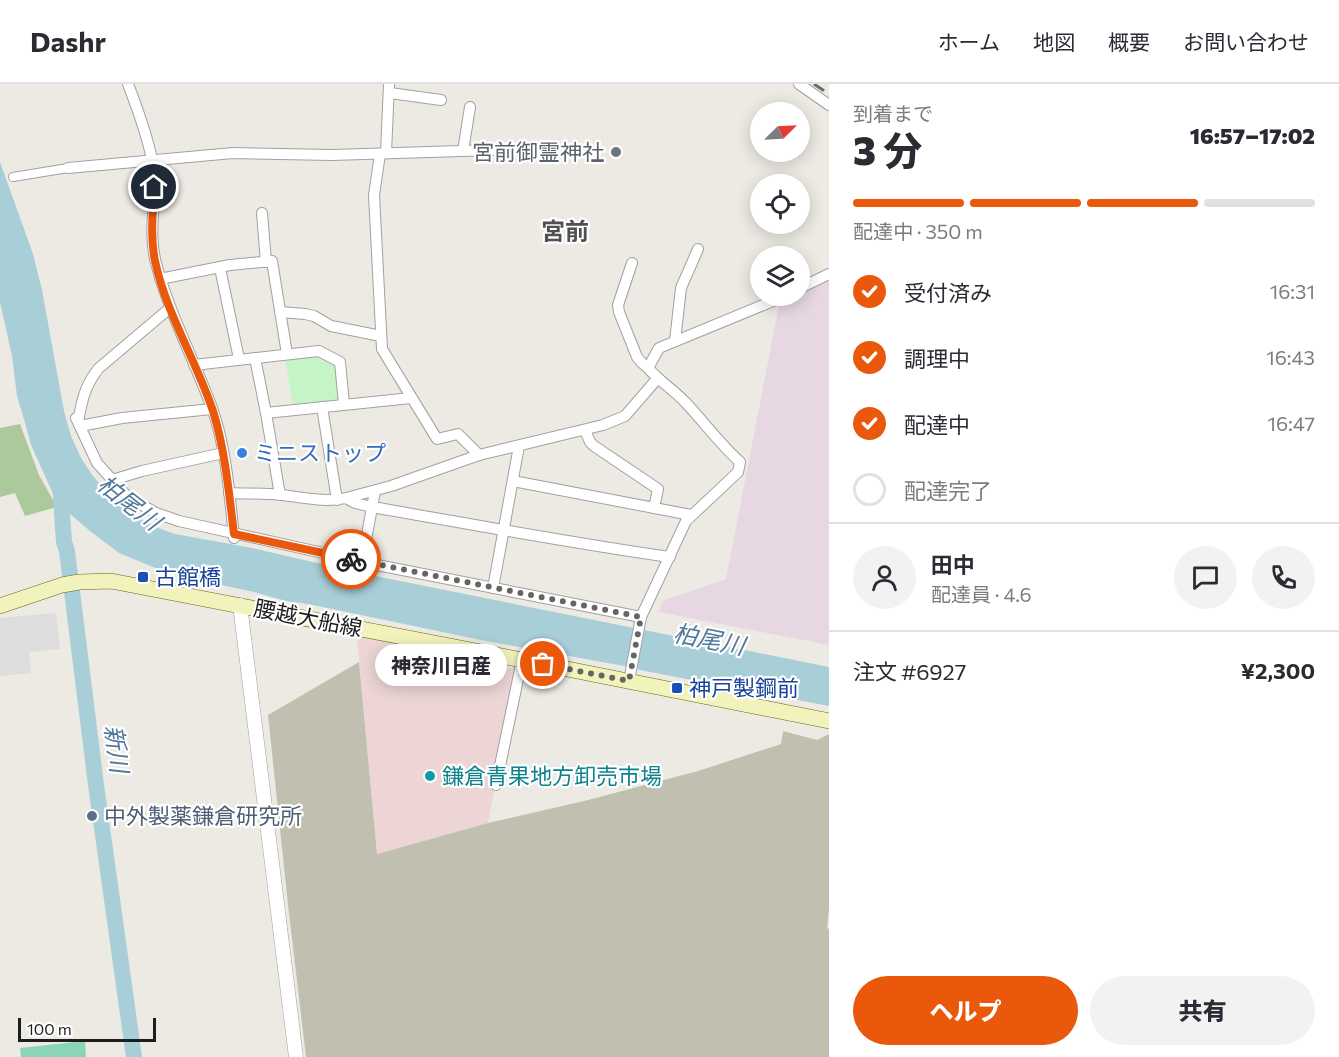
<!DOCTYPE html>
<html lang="ja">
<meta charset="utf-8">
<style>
:root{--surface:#fff;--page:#f2f2f3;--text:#2b2b33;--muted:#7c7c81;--line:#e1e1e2;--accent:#ea580c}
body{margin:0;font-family:Commissioner,"Noto Sans JP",sans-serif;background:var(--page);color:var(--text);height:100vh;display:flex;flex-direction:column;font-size:22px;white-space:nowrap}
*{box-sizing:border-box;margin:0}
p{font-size:20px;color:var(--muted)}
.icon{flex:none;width:33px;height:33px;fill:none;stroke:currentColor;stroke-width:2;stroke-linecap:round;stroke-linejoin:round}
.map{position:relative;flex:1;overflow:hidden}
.details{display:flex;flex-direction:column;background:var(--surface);width:510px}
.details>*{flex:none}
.needle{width:39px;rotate:66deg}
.fabs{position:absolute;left:750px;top:18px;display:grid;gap:12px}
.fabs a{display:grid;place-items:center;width:60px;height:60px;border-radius:50%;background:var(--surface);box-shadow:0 3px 15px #0003;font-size:30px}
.scale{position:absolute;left:18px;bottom:15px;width:138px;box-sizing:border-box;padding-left:6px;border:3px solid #1d1d1d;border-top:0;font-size:16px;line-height:21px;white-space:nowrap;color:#1d1d1d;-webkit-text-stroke:4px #fff;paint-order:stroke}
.pin{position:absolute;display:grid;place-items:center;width:51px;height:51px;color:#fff;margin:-26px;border:3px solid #fff;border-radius:50%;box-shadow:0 2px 6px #0007}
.courier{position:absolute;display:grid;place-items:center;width:60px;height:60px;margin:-30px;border:4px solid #ea580c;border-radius:50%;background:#fff;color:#222;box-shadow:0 2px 8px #0007}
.bubble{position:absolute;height:42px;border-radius:21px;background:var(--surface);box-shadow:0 3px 15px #0003;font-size:20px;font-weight:800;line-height:42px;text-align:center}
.head em{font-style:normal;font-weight:800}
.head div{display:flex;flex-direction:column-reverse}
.head{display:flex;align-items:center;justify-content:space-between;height:102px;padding:0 24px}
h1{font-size:39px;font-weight:800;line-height:45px}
.bar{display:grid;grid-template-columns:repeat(4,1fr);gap:9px 6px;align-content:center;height:72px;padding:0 24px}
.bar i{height:8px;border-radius:4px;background:var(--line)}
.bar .on{background:var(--accent)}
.bar p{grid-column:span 4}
.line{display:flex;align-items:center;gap:15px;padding:0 24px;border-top:2px solid var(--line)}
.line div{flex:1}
.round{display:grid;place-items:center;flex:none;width:63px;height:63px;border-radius:32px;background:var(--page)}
ol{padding:0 24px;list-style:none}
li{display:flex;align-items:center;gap:18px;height:66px}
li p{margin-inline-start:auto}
li .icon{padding:6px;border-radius:50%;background:var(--accent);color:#fff;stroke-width:4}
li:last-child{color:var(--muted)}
li i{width:33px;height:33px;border:3px solid var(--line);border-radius:50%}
.cta{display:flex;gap:12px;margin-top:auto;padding:12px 24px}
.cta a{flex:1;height:69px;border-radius:36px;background:var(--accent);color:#fff;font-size:24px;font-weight:800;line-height:69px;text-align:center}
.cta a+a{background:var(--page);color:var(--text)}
header{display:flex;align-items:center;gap:36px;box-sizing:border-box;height:84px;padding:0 30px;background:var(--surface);border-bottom:2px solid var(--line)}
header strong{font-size:28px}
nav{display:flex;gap:33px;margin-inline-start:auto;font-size:21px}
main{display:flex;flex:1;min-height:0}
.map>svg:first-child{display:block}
.commercial{fill:#edd5d5}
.industrial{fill:#e6d7e3}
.construction{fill:#c1c0b0}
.forest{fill:#abc99d}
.park{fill:#c5f4c7}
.pitch{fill:#89d5b5}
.parking{fill:#ddd}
.water{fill:#a8ced7}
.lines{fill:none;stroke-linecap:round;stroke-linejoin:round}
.river{stroke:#a8ced7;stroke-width:16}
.pedestrian-casing{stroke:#a1a1a1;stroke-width:10}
.minor-casing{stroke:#a1a1a1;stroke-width:12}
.tertiary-casing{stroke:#a1a1a1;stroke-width:15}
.secondary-casing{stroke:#62690f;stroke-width:16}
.pedestrian{stroke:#fff;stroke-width:8}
.minor{stroke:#fff;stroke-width:10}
.tertiary{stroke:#fff;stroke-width:14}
.secondary{stroke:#f2f3bc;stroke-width:15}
.rail{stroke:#6b6b6b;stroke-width:3;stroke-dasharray:12 12;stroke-linecap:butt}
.done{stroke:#666563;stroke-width:6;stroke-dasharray:0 10.8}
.route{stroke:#ea580c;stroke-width:8}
.worship-dot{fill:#6b7280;stroke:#fff;stroke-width:2}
.shop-dot{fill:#3f7fe0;stroke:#fff;stroke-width:2}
.transit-dot{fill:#1a4fb4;stroke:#fff;stroke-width:2}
.culture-dot{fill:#0f9aa8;stroke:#fff;stroke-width:2}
.service-dot{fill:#5c6f8a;stroke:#fff;stroke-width:2}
.labels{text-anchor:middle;stroke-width:4.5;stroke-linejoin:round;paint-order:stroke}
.worship-label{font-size:22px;fill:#5b616d;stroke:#fff;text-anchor:end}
.shop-label{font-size:22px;fill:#366cbe;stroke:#fff;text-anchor:start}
.transit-label{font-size:22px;fill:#164399;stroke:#fff;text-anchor:start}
.street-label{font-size:22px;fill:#1d1d1d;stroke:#fff}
.culture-label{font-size:22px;fill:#0d838f;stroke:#fff;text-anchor:start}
.service-label{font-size:22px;fill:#4e5e75;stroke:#fff;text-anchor:start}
.neighbourhood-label{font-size:24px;font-weight:bold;fill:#505050;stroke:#fff}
.water-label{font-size:24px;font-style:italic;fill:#50799c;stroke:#fff}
</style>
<header>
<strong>Dashr</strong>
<nav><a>ホーム</a><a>地図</a><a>概要</a><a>お問い合わせ</a></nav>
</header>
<main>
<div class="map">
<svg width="829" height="973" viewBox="0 0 829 973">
<rect width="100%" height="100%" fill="#edeae4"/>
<polygon class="commercial" points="357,553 517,585 488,739 377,770"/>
<polygon class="industrial" points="829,197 829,561 659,528 662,517 726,495 779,221"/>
<polygon class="construction" points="359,578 377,770 488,739 588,716 698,687 781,660 783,647 817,656 829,650 829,826 827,844 829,845 829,973 306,973 288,821 268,631"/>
<polygon class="forest" points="20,340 39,391 57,423 25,432 15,409 0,413 0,344"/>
<polygon class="park" points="318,272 336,281 338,316 293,321 285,276"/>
<polygon class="pitch" points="85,957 86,973 21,973 20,964"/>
<polygon class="parking" points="56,529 60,565 29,568 31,589 0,592 0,534"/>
<polygon class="water" points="0,78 33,170 42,206 64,327 71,352 80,372 92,391 110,411 130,428 153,442 175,450 252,464 370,491 829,583 829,622 645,587 624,582 481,556 308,520 286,517 254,508 184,493 153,483 119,469 90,447 62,423 54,412 31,361 25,339 17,312 12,272 0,218"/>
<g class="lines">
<polyline class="river" points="71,403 61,414 64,458 67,467 96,701 134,973"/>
<defs>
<polyline id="pedestrian" points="13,93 68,84"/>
<g id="minor">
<path d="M128 0C138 26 151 61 154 88 156 118 148 149 156 179 169 229 194 275 212 324 226 362 230 414 234 454"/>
<polyline points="799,0 829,21"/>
<polyline points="390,9 441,16"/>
<polyline points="463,67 470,23"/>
<polyline points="386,69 389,0"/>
<polyline points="380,70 374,111 382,265 437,355 458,350 479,371"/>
<polyline points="68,84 233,69 332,71 527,65"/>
<polyline points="262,129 266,178"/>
<polyline points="632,179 618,221 619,228 637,273 642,279 648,284"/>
<polyline points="220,184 239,275"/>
<polyline points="160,195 230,181 272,177 287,270"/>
<polyline points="800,204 829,190"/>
<polyline points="280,228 305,230 314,232 331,242 381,252"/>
<polyline points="675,257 681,204 698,165"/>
<polyline points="255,274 266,329 280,411"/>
<polyline points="194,281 319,267 340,278 344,320"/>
<polyline points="322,323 337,416"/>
<polyline points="266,329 411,314"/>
<polyline points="76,334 97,379 126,411 142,421 156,429 179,437 377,481 641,533"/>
<path d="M78 338C82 316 85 301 99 284L170 224"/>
<polyline points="80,342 122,334 212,325"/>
<polyline points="585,346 590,358 594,362 658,405 654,424"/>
<polyline points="112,396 142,387 223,369"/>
<polyline points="513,397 691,431"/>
<path d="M229 409C246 410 264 409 281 411 302 413 325 419 346 414L355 419 372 423C471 440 570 459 670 473"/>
<polyline points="346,414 391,402 479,371 603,341 625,332 657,295"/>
<polyline points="362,478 375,407"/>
<polyline points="493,504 519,362"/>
<path d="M629 597 641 533 686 437 738 388 740 378C720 360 704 338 686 319 674 306 659 297 648 284L659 264 785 212"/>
<polyline points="496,701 522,576"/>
</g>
<polyline id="tertiary" points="240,521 296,973"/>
<polyline id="secondary" points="0,522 62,501 79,498 111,497 522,576 829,637"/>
</defs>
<use href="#pedestrian" class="pedestrian-casing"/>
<use href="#minor" class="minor-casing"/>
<use href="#tertiary" class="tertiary-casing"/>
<use href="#secondary" class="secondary-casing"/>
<use href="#pedestrian" class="pedestrian"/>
<use href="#minor" class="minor"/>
<use href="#tertiary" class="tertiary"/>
<use href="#secondary" class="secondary"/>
<polyline class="rail" points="814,0 829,10"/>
</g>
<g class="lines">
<polyline class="done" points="351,475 641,533 629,597 543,580"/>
<path class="route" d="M154 103C153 127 150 153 155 177 166 229 196 276 213 327 225 366 229 409 234 450L351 475"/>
</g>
<circle class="worship-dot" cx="616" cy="68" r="6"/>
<circle class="shop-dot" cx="242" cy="369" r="6"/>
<g class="transit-dot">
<rect x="137" y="487" width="12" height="12" rx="3"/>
<rect x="671" y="598" width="12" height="12" rx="3"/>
</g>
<circle class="culture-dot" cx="430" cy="692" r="6"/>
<circle class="service-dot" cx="92" cy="732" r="6"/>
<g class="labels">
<g class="worship-label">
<text x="604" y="76">宮前御霊神社</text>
</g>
<g class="shop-label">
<text x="254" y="377">ミニストップ</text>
</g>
<g class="transit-label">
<text x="155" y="501">古館橋</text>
<text x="689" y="612">神戸製鋼前</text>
</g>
<g class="street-label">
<text transform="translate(308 534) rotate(11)" y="8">腰越大船線</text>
</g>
<g class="culture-label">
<text x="442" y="700">鎌倉青果地方卸売市場</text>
</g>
<g class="service-label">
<text x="104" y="740">中外製薬鎌倉研究所</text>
</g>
<g class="neighbourhood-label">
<text x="565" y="156">宮前</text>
</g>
<g class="water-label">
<text transform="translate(129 419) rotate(38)" y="8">柏尾川</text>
<text transform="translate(709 556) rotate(11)" y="8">柏尾川</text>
<text transform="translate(116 665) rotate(82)" y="8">新川</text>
</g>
</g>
</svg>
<div class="fabs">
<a><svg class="needle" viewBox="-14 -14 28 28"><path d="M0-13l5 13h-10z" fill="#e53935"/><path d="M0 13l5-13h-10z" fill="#7c7c81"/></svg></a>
<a><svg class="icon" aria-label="locate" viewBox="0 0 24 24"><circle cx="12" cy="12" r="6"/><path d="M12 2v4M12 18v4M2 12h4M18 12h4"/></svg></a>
<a><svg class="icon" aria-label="layers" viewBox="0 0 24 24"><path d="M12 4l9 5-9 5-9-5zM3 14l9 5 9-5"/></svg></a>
</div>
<div class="scale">100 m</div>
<div class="pin" style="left:543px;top:580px;background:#ea580c"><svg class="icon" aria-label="bag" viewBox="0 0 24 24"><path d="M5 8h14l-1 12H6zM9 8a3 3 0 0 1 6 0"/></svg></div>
<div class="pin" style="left:154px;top:103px;background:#1f2937"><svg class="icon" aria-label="home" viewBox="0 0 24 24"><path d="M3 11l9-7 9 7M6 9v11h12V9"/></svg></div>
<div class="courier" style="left:351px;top:475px"><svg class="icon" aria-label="bike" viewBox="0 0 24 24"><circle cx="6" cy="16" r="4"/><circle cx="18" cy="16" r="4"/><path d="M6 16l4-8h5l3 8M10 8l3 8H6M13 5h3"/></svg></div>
<div class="bubble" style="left:375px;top:560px;width:132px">神奈川日産</div>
</div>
<section class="details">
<div class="head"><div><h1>3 分</h1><p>到着まで</p></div><em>16:57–17:02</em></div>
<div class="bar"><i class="on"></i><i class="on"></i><i class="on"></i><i></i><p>配達中 · 350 m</p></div>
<ol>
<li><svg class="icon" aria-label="check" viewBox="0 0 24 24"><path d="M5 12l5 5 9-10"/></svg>受付済み<p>16:31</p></li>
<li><svg class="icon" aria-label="check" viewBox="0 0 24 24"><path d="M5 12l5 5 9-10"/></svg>調理中<p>16:43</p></li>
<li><svg class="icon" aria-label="check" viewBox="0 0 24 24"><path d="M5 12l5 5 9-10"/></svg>配達中<p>16:47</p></li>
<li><i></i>配達完了</li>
</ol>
<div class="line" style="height:108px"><a class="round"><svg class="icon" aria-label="person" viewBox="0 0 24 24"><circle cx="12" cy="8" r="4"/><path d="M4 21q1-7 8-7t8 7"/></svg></a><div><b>田中</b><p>配達員 · 4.6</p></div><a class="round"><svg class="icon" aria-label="chat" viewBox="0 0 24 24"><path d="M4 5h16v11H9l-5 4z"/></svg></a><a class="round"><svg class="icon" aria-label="phone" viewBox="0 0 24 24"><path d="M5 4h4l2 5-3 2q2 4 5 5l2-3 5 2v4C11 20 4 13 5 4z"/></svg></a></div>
<div class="line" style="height:78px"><div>注文 #6927</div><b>¥2,300</b></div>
<div class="cta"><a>ヘルプ</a><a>共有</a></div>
</section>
</main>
